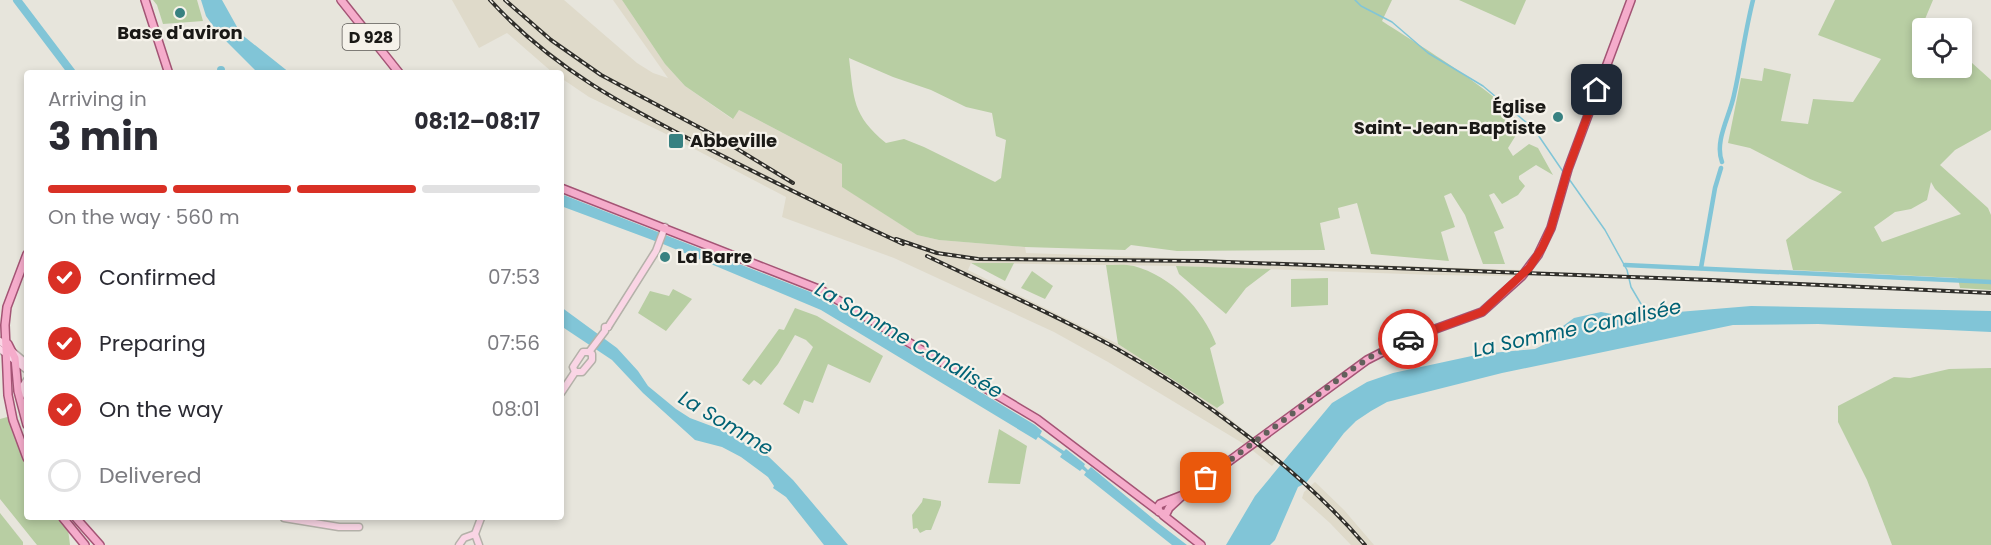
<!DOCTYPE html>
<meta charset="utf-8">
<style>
:root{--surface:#fff;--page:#f2f2f3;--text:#2b2b33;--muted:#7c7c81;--line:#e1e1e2;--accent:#d93025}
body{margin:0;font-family:Poppins,sans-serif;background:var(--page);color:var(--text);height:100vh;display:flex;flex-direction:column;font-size:22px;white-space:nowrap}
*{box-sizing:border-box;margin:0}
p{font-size:20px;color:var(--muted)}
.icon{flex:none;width:33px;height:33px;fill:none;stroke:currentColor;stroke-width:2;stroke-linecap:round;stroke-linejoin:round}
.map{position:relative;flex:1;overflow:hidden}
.side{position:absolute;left:24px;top:70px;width:540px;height:450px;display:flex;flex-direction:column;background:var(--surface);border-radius:6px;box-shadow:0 3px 9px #0003}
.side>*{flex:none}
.tools{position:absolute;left:1912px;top:18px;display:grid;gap:12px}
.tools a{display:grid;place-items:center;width:60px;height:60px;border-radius:6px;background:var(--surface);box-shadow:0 3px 9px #0003;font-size:30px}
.pin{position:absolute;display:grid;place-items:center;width:51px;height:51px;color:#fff;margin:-26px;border-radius:12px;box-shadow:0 3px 9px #0006}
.courier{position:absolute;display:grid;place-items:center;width:60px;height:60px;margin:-30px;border:4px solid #d93025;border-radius:50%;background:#fff;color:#222;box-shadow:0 2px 8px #0007}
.overview em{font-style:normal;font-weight:700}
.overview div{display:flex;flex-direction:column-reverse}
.overview{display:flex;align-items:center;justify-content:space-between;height:102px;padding:0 24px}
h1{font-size:39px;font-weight:700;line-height:45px}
.bar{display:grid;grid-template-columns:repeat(4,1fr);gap:9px 6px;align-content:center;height:72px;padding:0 24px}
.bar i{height:8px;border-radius:4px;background:var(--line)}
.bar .current{background:var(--accent)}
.bar p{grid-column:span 4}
ol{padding:0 24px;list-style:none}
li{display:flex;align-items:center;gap:18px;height:66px}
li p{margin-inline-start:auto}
li .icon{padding:6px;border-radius:50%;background:var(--accent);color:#fff;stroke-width:4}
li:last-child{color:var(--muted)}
li i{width:33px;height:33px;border:3px solid var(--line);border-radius:50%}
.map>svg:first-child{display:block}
.built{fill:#dfdaca}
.green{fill:#b8cea3;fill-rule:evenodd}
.water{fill:#81c5d7}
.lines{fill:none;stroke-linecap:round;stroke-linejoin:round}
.stream{stroke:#81c5d7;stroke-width:1.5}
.canal{stroke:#81c5d7;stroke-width:4.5}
.river{stroke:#81c5d7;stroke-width:8}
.secondary-casing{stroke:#b4b1a9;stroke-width:9}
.primary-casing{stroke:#a45475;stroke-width:10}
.secondary{stroke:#fad5e5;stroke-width:6}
.primary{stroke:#f5accb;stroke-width:7}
.rail-casing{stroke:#2f2e2a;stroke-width:4}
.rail{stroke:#f5f2ea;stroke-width:1.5;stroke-dasharray:4.5;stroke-linecap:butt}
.done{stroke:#62605b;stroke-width:6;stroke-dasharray:0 10.8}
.route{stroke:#d93025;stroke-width:8}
.poi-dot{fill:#388181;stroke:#f5f2ea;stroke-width:2}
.labels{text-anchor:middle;stroke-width:4.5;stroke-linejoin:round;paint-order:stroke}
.shield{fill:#f5f2ea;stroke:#5c5a56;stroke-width:1.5}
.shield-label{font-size:16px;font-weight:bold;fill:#1a1916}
.poi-label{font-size:18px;font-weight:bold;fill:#1a1916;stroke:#f5f2ea;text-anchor:start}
.water-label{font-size:20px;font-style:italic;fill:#006275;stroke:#f5f2ea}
</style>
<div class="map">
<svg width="1991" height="545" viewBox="0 0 1991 545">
<rect width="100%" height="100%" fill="#e7e5dc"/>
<g class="built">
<polygon points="452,0 564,0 637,63 653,73 668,78 613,0 622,0 665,64 685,86 732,119 739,110 842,164 843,187 917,235 939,240 1025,247 1026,253 1523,270 1518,276 1435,275 1176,266 971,263 968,270 1118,344 1184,385 1217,408 1253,438 1244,444 1108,362 1054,332 894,258 782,217 786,197 662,132 589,97 561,78 561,74 552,72 507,33 479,48"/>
<polygon points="1260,444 1278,459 1272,466 1252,450"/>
<polygon points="1315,482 1344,510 1374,545 1351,545 1330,523 1302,498 1304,492"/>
</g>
<g class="green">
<polygon points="153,0 197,0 203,21 163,24 157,5"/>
<path d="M622 0H1392L1382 21C1412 41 1509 98 1521 127L1508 148 1513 156 1529 144 1538 148 1553 175 1536 165 1519 176V179L1525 186 1518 195 1502 204 1494 193 1489 195 1504 228 1494 232 1505 264H1483L1465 215 1451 193 1444 196 1455 227 1441 232 1449 261 1371 254 1357 203 1338 208 1340 218 1320 223 1325 250 1177 251 1131 245 1125 250 1025 247 939 240 917 235 842 187V164L739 110 733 119 685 86 665 64ZM849 58 893 77 931 90 966 107 992 113 996 136 1006 140 1001 178 995 182 924 147 904 139 886 143C852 115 854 99 849 58Z"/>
<polygon points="1459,0 1526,0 1515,25"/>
<path d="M1835 0H1933L1920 31 1923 34V68H1962V54L1991 80V130L1955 150 1940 165 1988 208 1991 215V290L1960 288 1958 278 1793 270 1786 240 1842 192 1810 179 1750 148 1728 143 1741 78 1762 81 1764 68 1791 74 1781 121 1808 124 1813 99 1853 102 1881 59 1818 35ZM1931 182 1935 189 1961 214 1882 242 1874 227 1895 212 1911 209 1927 200Z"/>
<polygon points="971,263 1014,263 1005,281"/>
<path d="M1106 265C1115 265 1125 264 1134 266 1171 276 1203 309 1216 344L1210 348 1224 403 1217 408 1118 344Z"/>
<polygon points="1176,266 1271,269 1246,288 1226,314 1179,274"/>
<polygon points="1032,271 1053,286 1045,299 1021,288"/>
<polygon points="1328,278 1328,305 1291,307 1291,279"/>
<polygon points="673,289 692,299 666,331 638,313 650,291 669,296"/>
<polygon points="795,308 817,316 883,356 870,383 828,364 813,403 804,400 799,414 783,404 813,347 806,340 795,335 778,364 761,385 754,380 749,385 742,380 779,329 784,330"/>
<polygon points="1991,368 1991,545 1892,545 1867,480 1838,422 1838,406 1894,377 1910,378 1949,369"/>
<polygon points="11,416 27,463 27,518 58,518 68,529 70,545 37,545 0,499 0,419"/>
<polygon points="999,429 1027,446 1020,484 988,483"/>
<polygon points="923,498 941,501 941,505 931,530 926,530 920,533 917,528 913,529 912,515 922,502"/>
<polygon points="0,513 23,542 23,545 0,545"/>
</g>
<g class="water">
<polygon points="201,0 222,0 241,34 290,73 260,73 255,70 218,33 206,16"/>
<polygon points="561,194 813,293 857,317 1035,425 1042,431 1040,435 1064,451 1066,449 1085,464 1084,466 1088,470 1091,467 1157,522 1187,545 1172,545 1084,475 1086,472 1082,469 1080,471 1060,457 1062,454 1038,437 1036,440 821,310 663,244 561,206"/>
<polygon points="1751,306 1991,311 1991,332 1818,324 1733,325 1502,373 1387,402 1371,411 1356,421 1344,433 1306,483 1298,487 1275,540 1270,545 1226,545 1255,496 1307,433 1332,403 1367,382 1393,373 1481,354 1535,349 1545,344 1559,329 1574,318 1601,312 1612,314 1611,319 1619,320 1621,315 1638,320 1651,315 1653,316 1678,312"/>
<polygon points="561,307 617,348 638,371 648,386 676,409 690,418 722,430 769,457 793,480 848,545 824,545 786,497 773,488 774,486 768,477 741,457 722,447 695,440 643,393 612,360 561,326"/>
</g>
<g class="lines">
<g class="stream">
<polyline points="1355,0 1361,6 1392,22 1428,53 1483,86 1534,129 1564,173"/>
<polyline points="1569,179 1605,230 1627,270 1631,287 1641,304 1647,317"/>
</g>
<g class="canal">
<path d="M1722 162C1714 141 1730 116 1734 95 1741 64 1745 32 1753 0"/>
<polyline points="1625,265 1991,282"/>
<polyline points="1701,268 1715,188 1721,168"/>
</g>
<g class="river">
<polyline points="17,0 73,74"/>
<polyline points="221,70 221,74"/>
</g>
<defs>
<g id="secondary">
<polyline points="608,327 656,251 665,227"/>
<polyline points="0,341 27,364"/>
<polyline points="0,349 27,370"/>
<polyline points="589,352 605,331 605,327 608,327"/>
<polyline points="575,372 582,372 592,360 592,354 589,352"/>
<polyline points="575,372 573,367 583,352 589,352"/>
<polyline points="561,393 575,372"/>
<polyline points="21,396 22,387 27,380"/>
<polyline points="284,518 339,527 359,527"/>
<polyline points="459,545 464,538 475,534"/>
<polyline points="479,545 475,534 481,518"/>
</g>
<g id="primary">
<polyline points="145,0 169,74"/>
<polyline points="341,0 400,74"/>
<polyline points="561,188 821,290 1037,419 1157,510"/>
<polyline points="27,254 7,307 5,325 8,395 13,420 27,458"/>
<polyline points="8,344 15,358 18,391 27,425"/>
<polyline points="1183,495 1160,504 1158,507 1159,512 1166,514 1169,508 1183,495 1367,360 1408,339 1482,312 1522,276 1538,255 1551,228 1568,169 1631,0"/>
<polyline points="1163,515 1201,545"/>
<polyline points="63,518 85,545"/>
<polyline points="76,518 100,545"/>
</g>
</defs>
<use href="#secondary" class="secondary-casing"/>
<use href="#primary" class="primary-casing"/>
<use href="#secondary" class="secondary"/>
<use href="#primary" class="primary"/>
<defs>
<g id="rail">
<path d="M490 0C552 68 626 107 707 148 772 181 837 213 903 244"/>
<polyline points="505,0 551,40 601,75 721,139 793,183"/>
<polyline points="896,239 937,253 978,259 1201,261 1711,280 1991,293"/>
<path d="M927 256C989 286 1052 313 1112 346 1197 393 1302 471 1365 545"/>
</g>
</defs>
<use href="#rail" class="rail-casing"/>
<use href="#rail" class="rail"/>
</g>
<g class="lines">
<polyline class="done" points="1206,478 1351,370 1372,356 1408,339"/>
<polyline class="route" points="1408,339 1482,312 1529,268 1542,248 1551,228 1567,172 1597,90"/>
</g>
<g class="poi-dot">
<circle cx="180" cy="13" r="6"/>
<circle cx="1558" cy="117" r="6"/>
<rect x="668" y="133" width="16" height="16" rx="3"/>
<circle cx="665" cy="257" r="6"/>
</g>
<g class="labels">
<rect class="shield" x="342.5" y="24" width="57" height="26" rx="4.5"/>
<g class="shield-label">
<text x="371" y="43">D 928</text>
</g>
<g class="poi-label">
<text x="180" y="39" text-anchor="middle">Base d'aviron</text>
<text x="1546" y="113" text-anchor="end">Église<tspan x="1546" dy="21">Saint-Jean-Baptiste</tspan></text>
<text x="690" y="147">Abbeville</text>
<text x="677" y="263">La Barre</text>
</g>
<g class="water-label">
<text transform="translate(1577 328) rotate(-12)" y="7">La Somme Canalisée</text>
<text transform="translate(909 340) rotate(30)" y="7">La Somme Canalisée</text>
<text transform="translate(726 423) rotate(31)" y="7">La Somme</text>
</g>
</g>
</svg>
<div class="tools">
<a><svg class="icon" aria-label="locate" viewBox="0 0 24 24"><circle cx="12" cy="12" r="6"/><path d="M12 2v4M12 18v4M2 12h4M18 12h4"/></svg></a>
</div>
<div class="pin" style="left:1206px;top:478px;background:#ea580c"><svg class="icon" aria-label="bag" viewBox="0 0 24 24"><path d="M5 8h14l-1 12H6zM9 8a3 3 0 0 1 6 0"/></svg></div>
<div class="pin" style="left:1597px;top:90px;background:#1f2937"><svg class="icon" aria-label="home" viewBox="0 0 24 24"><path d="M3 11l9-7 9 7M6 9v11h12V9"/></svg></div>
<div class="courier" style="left:1408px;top:339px"><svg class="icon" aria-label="car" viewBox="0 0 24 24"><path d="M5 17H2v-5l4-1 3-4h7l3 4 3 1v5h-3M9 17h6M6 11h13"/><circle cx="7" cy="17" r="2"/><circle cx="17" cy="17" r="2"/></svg></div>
<section class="side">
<div class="overview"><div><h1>3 min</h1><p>Arriving in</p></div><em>08:12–08:17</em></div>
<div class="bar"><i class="current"></i><i class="current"></i><i class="current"></i><i></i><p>On the way · 560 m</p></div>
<ol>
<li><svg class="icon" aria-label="check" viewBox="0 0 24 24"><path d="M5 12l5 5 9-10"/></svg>Confirmed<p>07:53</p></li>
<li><svg class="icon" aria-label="check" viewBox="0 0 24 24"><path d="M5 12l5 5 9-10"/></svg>Preparing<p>07:56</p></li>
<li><svg class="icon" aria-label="check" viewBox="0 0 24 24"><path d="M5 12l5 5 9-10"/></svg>On the way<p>08:01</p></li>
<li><i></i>Delivered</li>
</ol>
</section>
</div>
